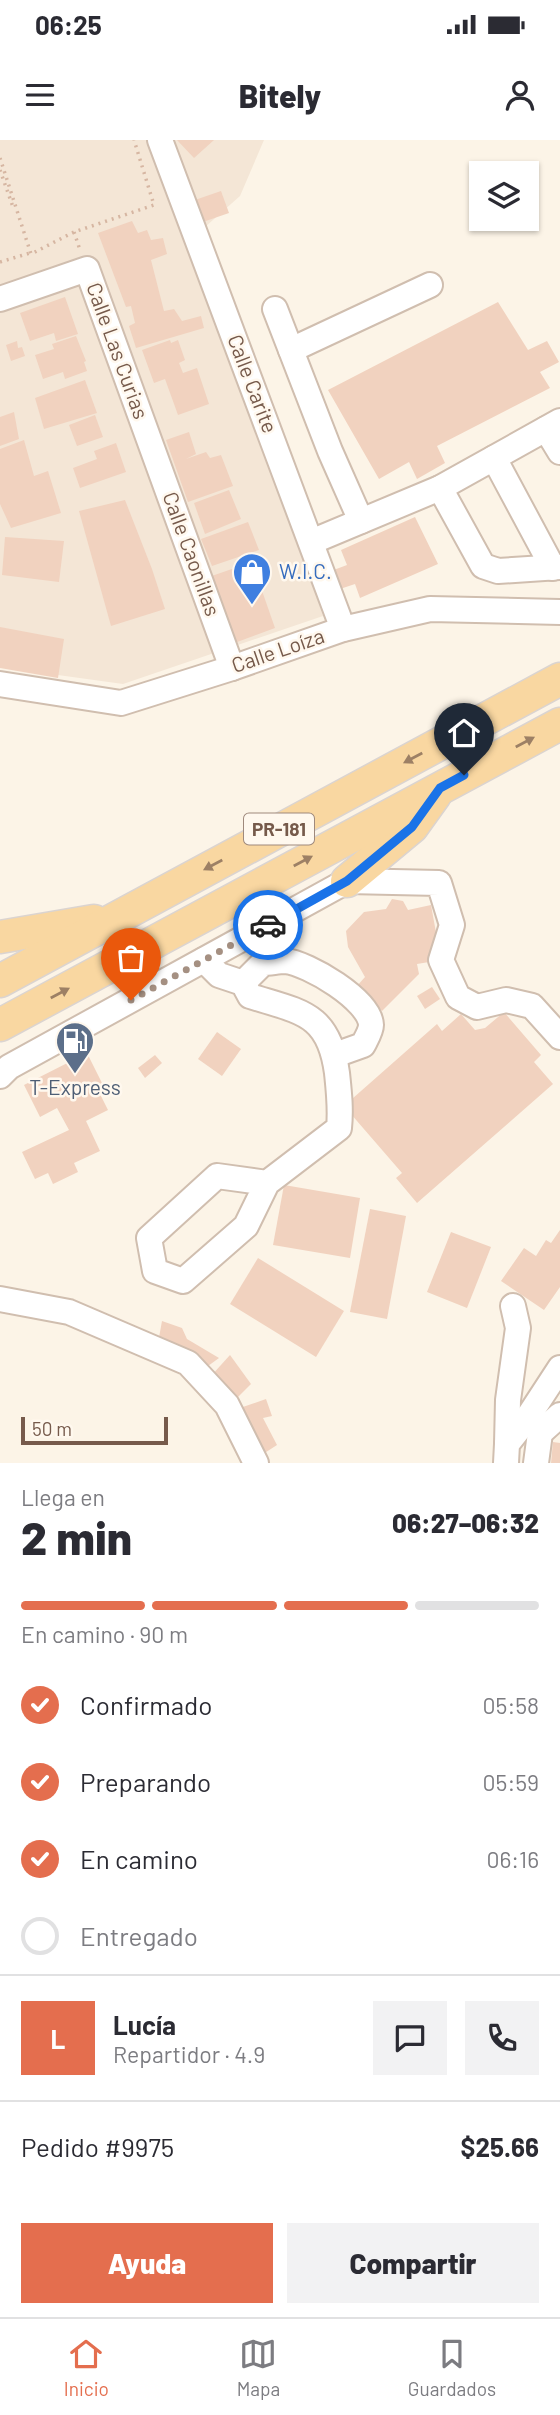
<!DOCTYPE html>
<html lang="es">
<meta charset="utf-8">
<style>
:root{--surface:#fff;--page:#f2f2f3;--text:#2b2b33;--muted:#7c7c81;--line:#e1e1e2;--accent:#e46e4e}
body{margin:0;font-family:Barlow,sans-serif;background:var(--page);color:var(--text);height:100vh;display:flex;flex-direction:column;font-size:26px;white-space:nowrap}
*{box-sizing:border-box;margin:0}
p{font-size:23px;color:var(--muted)}
.icon{flex:none;width:38px;height:38px;fill:none;stroke:currentColor;stroke-width:2;stroke-linecap:round;stroke-linejoin:round}
.map{position:relative;height:1323px;overflow:hidden}
.details{display:flex;flex-direction:column;background:var(--surface);flex:1}
.details>*{flex:none}
.buttons{position:absolute;left:469px;top:21px;display:grid;gap:14px}
.buttons a{display:grid;place-items:center;width:70px;height:70px;border-radius:0px;background:var(--surface);box-shadow:0 2px 5px #0004;font-size:35px}
.scale{position:absolute;left:21px;bottom:18px;width:147px;box-sizing:border-box;padding-left:7px;border:4px solid #765a4b;border-top:0;font-size:19px;line-height:24px;white-space:nowrap;color:#765a4b;-webkit-text-stroke:5px #fff8ee;paint-order:stroke}
.pin{position:absolute;display:grid;place-items:center;width:60px;height:60px;color:#fff;margin:-72px -30px;border-radius:50% 50% 50% 0;rotate:-45deg;box-shadow:0 0 7px #0007}
.pin .icon{rotate:45deg}
.courier{position:absolute;display:grid;place-items:center;width:70px;height:70px;margin:-35px;border:5px solid #1a73e8;border-radius:50%;background:#fff;color:#222;box-shadow:0 2px 9px #0007}
.summary em{font-style:normal;font-weight:800}
.summary div{display:flex;flex-direction:column-reverse}
.summary{display:flex;align-items:center;justify-content:space-between;height:119px;padding:0 21px}
h1{font-size:46px;font-weight:800;line-height:52px}
.bar{display:grid;grid-template-columns:repeat(4,1fr);gap:10px 7px;align-content:center;height:84px;padding:0 21px}
.bar i{height:9px;border-radius:5px;background:var(--line)}
.bar .active{background:var(--accent)}
.bar p{grid-column:span 4}
.line{display:flex;align-items:center;gap:18px;padding:0 21px;border-top:2px solid var(--line)}
.line div{flex:1}
.round{display:grid;place-items:center;flex:none;width:74px;height:74px;border-radius:0px;background:var(--page)}
ol{padding:0 21px;list-style:none}
li{display:flex;align-items:center;gap:21px;height:77px}
li p{margin-inline-start:auto}
li .icon{padding:7px;border-radius:50%;background:var(--accent);color:#fff;stroke-width:4}
li:last-child{color:var(--muted)}
li i{width:38px;height:38px;border:4px solid var(--line);border-radius:50%}
.button{display:flex;gap:14px;margin-top:auto;padding:14px 21px}
.button a{flex:1;height:80px;border-radius:0px;background:var(--accent);color:#fff;font-size:28px;font-weight:800;line-height:80px;text-align:center}
.button a+a{background:var(--page);color:var(--text)}
.status{display:flex;justify-content:space-between;align-items:center;height:49px;padding:0 35px;background:var(--surface);direction:ltr}
.status svg{height:19px;fill:currentColor}
header{display:flex;justify-content:space-between;align-items:center;height:91px;padding:0 21px;background:var(--surface);font-size:32px;font-weight:800}
.tab-bar{display:flex;justify-content:space-around;align-items:center;height:98px;border-top:2px solid var(--line);background:var(--surface);font-size:19px;color:var(--muted)}
.tab-bar a{display:grid;justify-items:center;gap:4px}
.tab-bar .active{color:var(--accent)}
.map>svg:first-child{display:block}
.residential{fill:#f4e6d6}
.building{fill:#f1d2bf}
.lines{fill:none;stroke-linecap:round;stroke-linejoin:round}
.minor-casing{stroke:#d0beaf;stroke-width:28}
.major-casing{stroke:#dbd4d0;stroke-width:35}
.path{stroke:#d6b6a2;stroke-width:3.5;stroke-dasharray:2 5;stroke-linecap:butt}
.minor{stroke:#fff;stroke-width:24}
.major{stroke:#f9d7a1;stroke-width:32}
.oneway{fill:#9d8065}
.done{stroke:#a59082;stroke-width:7;stroke-dasharray:0 12.6}
.route{stroke:#1a73e8;stroke-width:9}
.labels{text-anchor:middle;stroke-width:5;stroke-linejoin:round;paint-order:stroke}
.shield{fill:#fff8ee;stroke:#9f897c;stroke-width:2}
.shield-label{font-size:19px;font-weight:bold;fill:#765a4b}
.street-label{font-size:21px;fill:#765a4b;stroke:#fff8ee}
.shop-label{font-size:21px;fill:#366cbe;stroke:#fff8ee;text-anchor:start}
.service-label{font-size:21px;fill:#4e5e75;stroke:#fff8ee}
</style>
<div class="status"><b>06:25</b><svg viewBox="0 0 49 12"><path d="M0 12V9h3v3zM5 12V6h3v6zM10 12V3h3v9zM15 12V0h3v12zM26 1h20v11H26zM47 4h2v5h-2z"/></svg></div>
<header><svg class="icon" aria-label="menu" viewBox="0 0 24 24"><path d="M4 6h16M4 12h16M4 18h16"/></svg>Bitely<svg class="icon" aria-label="person" viewBox="0 0 24 24"><circle cx="12" cy="8" r="4"/><path d="M4 21q1-7 8-7t8 7"/></svg></header>
<div class="map">
<svg width="560" height="1323" viewBox="0 0 560 1323">
<rect width="100%" height="100%" fill="#fcf4e7"/>
<polygon class="residential" points="0,0 264,0 240,56 196,95 323,476 123,544 0,527"/>
<g class="building">
<polygon points="177,0 214,0 194,18"/>
<polygon points="221,51 229,73 200,83 192,61"/>
<polygon points="132,81 138,93 147,90 151,100 163,98 167,114 151,120 164,171 174,169 182,181 201,176 204,188 136,208 129,186 135,183 131,166 126,167 98,93"/>
<polygon points="65,157 78,194 56,201 54,193 30,201 20,173"/>
<polygon points="498,162 528,210 547,201 559,222 540,232 550,248 437,306 445,323 417,339 409,322 379,339 328,250"/>
<polygon points="76,196 86,221 84,222 87,231 65,239 63,232 43,239 35,215 54,209 52,204"/>
<polygon points="170,200 171,203 178,200 185,220 179,223 183,233 197,228 209,264 178,275 165,239 154,243 142,210"/>
<polygon points="17,201 18,208 22,207 25,216 11,221 6,205"/>
<polygon points="85,240 97,273 44,289 35,258"/>
<polygon points="14,272 19,299 0,306 0,277"/>
<polygon points="95,275 103,297 77,306 69,285"/>
<polygon points="189,292 196,314 186,319 206,312 210,318 221,315 233,346 188,362 166,300"/>
<polygon points="24,300 34,336 48,331 61,373 11,388 0,364 0,309"/>
<polygon points="116,303 126,332 80,348 73,328 97,319 94,311"/>
<polygon points="229,350 241,379 205,394 194,363"/>
<polygon points="125,360 152,429 165,469 111,486 79,371"/>
<polygon points="415,377 438,424 360,458 355,444 337,450 331,431 347,425 341,410"/>
<polygon points="248,382 259,410 212,426 201,399"/>
<polygon points="5,397 64,401 59,442 2,435"/>
<polygon points="252,422 275,488 229,505 206,438"/>
<polygon points="0,487 64,499 58,538 0,528"/>
<polygon points="392,759 403,761 408,770 431,765 441,820 417,824 419,834 382,871 357,846 365,837 348,807 346,791 364,772 386,769"/>
<polygon points="432,847 440,859 425,869 417,856"/>
<polygon points="504,872 541,915 534,922 553,944 417,1063 396,1038 402,1033 344,966 437,884 442,891 461,874 475,890 485,888"/>
<polygon points="217,892 241,909 222,936 198,919"/>
<polygon points="87,913 103,945 97,948 108,970 86,981 100,1011 74,1023 78,1032 53,1044 48,1033 35,1039 22,1012 69,990 57,968 40,977 24,945"/>
<polygon points="155,915 162,923 145,938 138,928"/>
<polygon points="284,1045 360,1058 350,1118 273,1105"/>
<polygon points="370,1069 406,1076 387,1179 350,1172"/>
<polygon points="560,1090 560,1147 544,1170 501,1141 524,1108 536,1116 546,1100 551,1103"/>
<polygon points="451,1092 491,1107 467,1168 427,1152"/>
<polygon points="258,1118 344,1171 316,1217 230,1164"/>
<polygon points="162,1181 182,1188 187,1199 219,1218 208,1226 183,1211 158,1203"/>
<polygon points="230,1215 251,1244 237,1258 211,1236"/>
<polygon points="266,1259 272,1276 263,1278 277,1305 260,1316 234,1270"/>
<polygon points="553,1302 560,1303 560,1323 551,1323"/>
</g>
<g class="lines">
<defs>
<g id="minor">
<polyline points="160,0 343,489"/>
<polyline points="0,159 87,129 232,528"/>
<polyline points="275,169 330,311 361,381"/>
<polyline points="291,210 430,145"/>
<polyline points="546,289 560,312"/>
<polyline points="494,318 553,428"/>
<polyline points="440,348 483,426 498,431 560,427"/>
<polyline points="311,402 440,348 560,281"/>
<polyline points="0,544 121,563 232,528 343,489 430,469 560,472"/>
<path d="M204 820 219 835 243 843 250 856C301 872 329 873 337 933 339 952 341 969 339 988L267 1043 217 1036 149 1098 155 1131 183 1141 246 1086 267 1043"/>
<path d="M243 843 263 823C270 823 278 821 285 821 308 823 370 860 371 885 371 891 366 899 363 905L335 915"/>
<polyline points="0,936 9,927 347,741 439,743 452,785 441,820 458,857 477,867 506,860 532,866 560,897"/>
<polyline points="0,1159 69,1172 188,1223 227,1265 256,1323"/>
<polyline points="507,1304 508,1260 518,1188 513,1166"/>
<polyline points="506,1323 507,1304 526,1280 560,1228"/>
<polyline points="536,1323 540,1293 560,1275"/>
</g>
<g id="major">
<polyline points="347,741 412,687 435,655"/>
<polyline points="0,797 94,781"/>
<polyline points="0,841 560,539"/>
<polyline points="0,885 560,584"/>
</g>
</defs>
<use href="#minor" class="minor-casing"/>
<use href="#major" class="major-casing"/>
<g class="path">
<polyline points="0,18 31,114 74,92 154,65 134,0"/>
<polyline points="0,30 13,67"/>
<polyline points="74,92 80,110"/>
<polyline points="0,122 30,113"/>
</g>
<use href="#minor" class="minor"/>
<use href="#major" class="major"/>
</g>
<defs><path id="oneway-solid" d="M-6-.8H1V-3.2L6.5 0L1 3.2V.8H-6Z" transform="scale(1.75)"/></defs>
<g class="oneway">
<use href="#oneway-solid" transform="translate(525 602) rotate(-28)"/>
<use href="#oneway-solid" transform="translate(413 618) rotate(152)"/>
<use href="#oneway-solid" transform="translate(303 721) rotate(-28)"/>
<use href="#oneway-solid" transform="translate(213 725) rotate(152)"/>
<use href="#oneway-solid" transform="translate(60 853) rotate(-28)"/>
</g>
<g class="lines">
<polyline class="done" points="131,860 268,785"/>
<polyline class="route" points="268,785 347,741 412,687 440,648 464,635"/>
</g>
<defs>
<symbol id="shop-pin" viewBox="-11 -11 22 30"><path d="M0 17L-7.5 6A9.5 9.5 0 1 1 7.5 6Z" fill="#3f7fe0" stroke="#fff8ee"/><path d="M-5-2.5h2.3a2.7 3.5 0 0 1 5.4 0H5L5.5 6h-11ZM-1.5-2.5h3a1.5 2.3 0 0 0-3 0Z" fill="#fff"/></symbol>
<symbol id="fuel-pin" viewBox="-11 -11 22 30"><path d="M0 17L-7.5 6A9.5 9.5 0 1 1 7.5 6Z" fill="#5c6f8a" stroke="#fff8ee"/><path d="M-5.5-6h7V0h2V4h1.3V-2.5L3-4.5l.8-.8L6-3V5H2.5V1h-1V6h-7ZM-4.2-4.7v3.2H.2V-4.7Z" fill="#fff"/></symbol>
</defs>
<g fill-rule="evenodd">
<use href="#shop-pin" x="230" y="410" width="44" height="60"/>
<use href="#fuel-pin" x="53" y="879" width="44" height="60"/>
</g>
<g class="labels">
<rect class="shield" x="244" y="673.5" width="70" height="31" rx="5"/>
<g class="shield-label">
<text x="279" y="696">PR-181</text>
</g>
<g class="street-label">
<text transform="translate(117 211) rotate(70)" y="7">Calle Las Curias</text>
<text transform="translate(252 244) rotate(69)" y="7">Calle Carite</text>
<text transform="translate(191 414) rotate(70)" y="7">Calle Caonillas</text>
<text transform="translate(278 511) rotate(-19)" y="7">Calle Loíza</text>
</g>
<g class="shop-label">
<text x="279" y="439">W.I.C.</text>
</g>
<g class="service-label">
<text x="75" y="955">T-Express</text>
</g>
</g>
</svg>
<div class="buttons">
<a><svg class="icon" aria-label="layers" viewBox="0 0 24 24"><path d="M12 4l9 5-9 5-9-5zM3 14l9 5 9-5"/></svg></a>
</div>
<div class="scale">50 m</div>
<div class="pin" style="left:131px;top:860px;background:#ea580c"><svg class="icon" aria-label="bag" viewBox="0 0 24 24"><path d="M5 8h14l-1 12H6zM9 8a3 3 0 0 1 6 0"/></svg></div>
<div class="pin" style="left:464px;top:635px;background:#1f2937"><svg class="icon" aria-label="home" viewBox="0 0 24 24"><path d="M3 11l9-7 9 7M6 9v11h12V9"/></svg></div>
<div class="courier" style="left:268px;top:785px"><svg class="icon" aria-label="car" viewBox="0 0 24 24"><path d="M5 17H2v-5l4-1 3-4h7l3 4 3 1v5h-3M9 17h6M6 11h13"/><circle cx="7" cy="17" r="2"/><circle cx="17" cy="17" r="2"/></svg></div>
</div>
<section class="details">
<div class="summary"><div><h1>2 min</h1><p>Llega en</p></div><em>06:27–06:32</em></div>
<div class="bar"><i class="active"></i><i class="active"></i><i class="active"></i><i></i><p>En camino · 90 m</p></div>
<ol>
<li><svg class="icon" aria-label="check" viewBox="0 0 24 24"><path d="M5 12l5 5 9-10"/></svg>Confirmado<p>05:58</p></li>
<li><svg class="icon" aria-label="check" viewBox="0 0 24 24"><path d="M5 12l5 5 9-10"/></svg>Preparando<p>05:59</p></li>
<li><svg class="icon" aria-label="check" viewBox="0 0 24 24"><path d="M5 12l5 5 9-10"/></svg>En camino<p>06:16</p></li>
<li><i></i>Entregado</li>
</ol>
<div class="line" style="height:126px"><b class="round" style="background:var(--accent);color:#fff">L</b><div><b>Lucía</b><p>Repartidor · 4.9</p></div><a class="round"><svg class="icon" aria-label="chat" viewBox="0 0 24 24"><path d="M4 5h16v11H9l-5 4z"/></svg></a><a class="round"><svg class="icon" aria-label="phone" viewBox="0 0 24 24"><path d="M5 4h4l2 5-3 2q2 4 5 5l2-3 5 2v4C11 20 4 13 5 4z"/></svg></a></div>
<div class="line" style="height:91px"><div>Pedido #9975</div><b>$25.66</b></div>
<div class="button"><a>Ayuda</a><a>Compartir</a></div>
</section>
<nav class="tab-bar">
<a class="active"><svg class="icon" aria-label="home" viewBox="0 0 24 24"><path d="M3 11l9-7 9 7M6 9v11h12V9"/></svg>Inicio</a>
<a><svg class="icon" aria-label="map" viewBox="0 0 24 24"><path d="M3 6l6-2 6 2 6-2v14l-6 2-6-2-6 2zM9 4v14M15 6v14"/></svg>Mapa</a>
<a><svg class="icon" aria-label="saved" viewBox="0 0 24 24"><path d="M7 4h10v16l-5-4-5 4z"/></svg>Guardados</a>
</nav>
